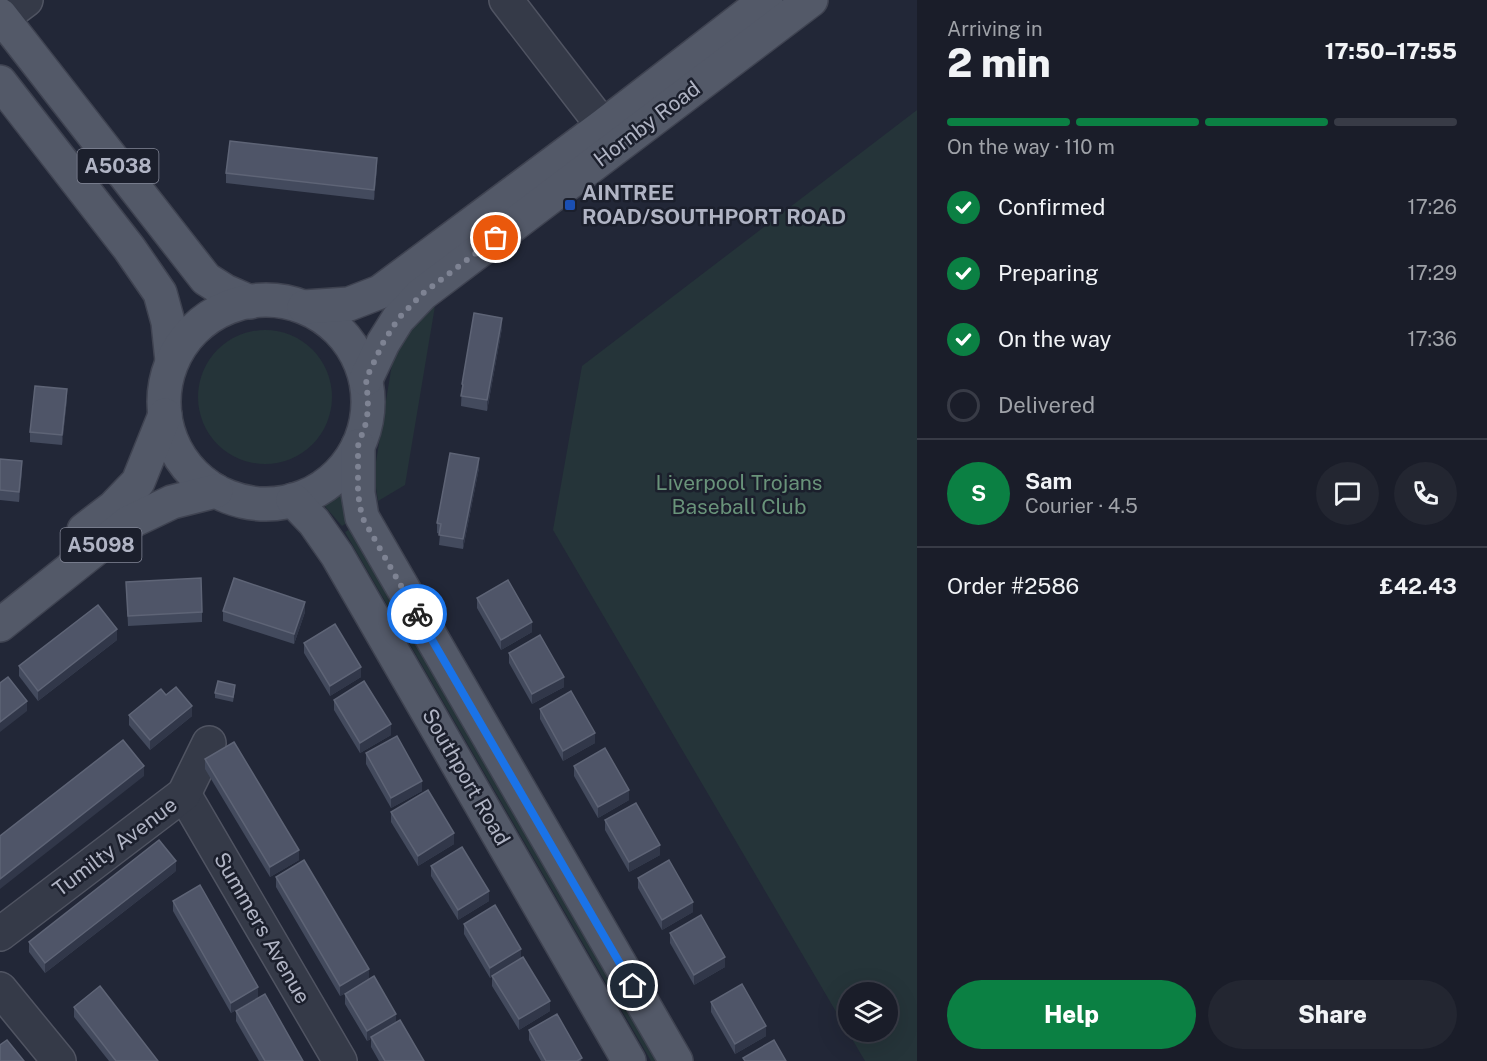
<!DOCTYPE html>
<meta charset="utf-8">
<style>
:root{--surface:#1a1d29;--page:#232631;--text:#f1f3f6;--muted:#9fa2a8;--line:#383b46;--accent:#0b8043}
body{margin:0;font-family:"Public Sans",sans-serif;background:var(--page);color:var(--text);height:100vh;display:flex;flex-direction:column;font-size:22px;white-space:nowrap}
*{box-sizing:border-box;margin:0}
p{font-size:20px;color:var(--muted)}
.icon{flex:none;width:33px;height:33px;fill:none;stroke:currentColor;stroke-width:2;stroke-linecap:round;stroke-linejoin:round}
.map{position:relative;flex:1;overflow:hidden}
.sheet{display:flex;flex-direction:column;background:var(--surface);width:570px}
.sheet>*{flex:none}
.tools{position:absolute;left:838px;top:982px;display:grid;gap:12px}
.tools a{display:grid;place-items:center;width:60px;height:60px;border-radius:50%;background:var(--surface);box-shadow:0 6px 24px #0002,0 0 0 2px var(--line);font-size:30px}
.pin{position:absolute;display:grid;place-items:center;width:51px;height:51px;color:#fff;margin:-26px;border:3px solid #fff;border-radius:50%;box-shadow:0 2px 6px #0007}
.courier{position:absolute;display:grid;place-items:center;width:60px;height:60px;margin:-30px;border:4px solid #1a73e8;border-radius:50%;background:#fff;color:#222;box-shadow:0 2px 8px #0007}
.headline em{font-style:normal;font-weight:800}
.headline div{display:flex;flex-direction:column-reverse}
.headline{display:flex;align-items:center;justify-content:space-between;height:102px;padding:0 30px}
h1{font-size:39px;font-weight:800;line-height:45px}
.bar{display:grid;grid-template-columns:repeat(4,1fr);gap:9px 6px;align-content:center;height:72px;padding:0 30px}
.bar i{height:8px;border-radius:4px;background:var(--line)}
.bar .on{background:var(--accent)}
.bar p{grid-column:span 4}
.line{display:flex;align-items:center;gap:15px;padding:0 30px;border-top:2px solid var(--line)}
.line div{flex:1}
.round{display:grid;place-items:center;flex:none;width:63px;height:63px;border-radius:32px;background:var(--page)}
ol{padding:0 30px;list-style:none}
li{display:flex;align-items:center;gap:18px;height:66px}
li p{margin-inline-start:auto}
li .icon{padding:6px;border-radius:50%;background:var(--accent);color:#fff;stroke-width:4}
li:last-child{color:var(--muted)}
li i{width:33px;height:33px;border:3px solid var(--line);border-radius:50%}
.action{display:flex;gap:12px;margin-top:auto;padding:12px 30px}
.action a{flex:1;height:69px;border-radius:36px;background:var(--accent);color:#fff;font-size:24px;font-weight:800;line-height:69px;text-align:center}
.action a+a{background:var(--page);color:var(--text)}
main{display:flex;flex:1;min-height:0}
.map>svg:first-child{display:block}
.green{fill:#253439;fill-rule:evenodd}
.lines{fill:none;stroke-linecap:round;stroke-linejoin:round}
.minor-casing{stroke:#505462;stroke-width:36}
.major-casing{stroke:#3f4351;stroke-width:36}
.minor{stroke:#353a48;stroke-width:33}
.major{stroke:#535968;stroke-width:33}
.wall{fill:#434a5d}
.shaded-wall{fill:#313749}
.building{fill:#4f5568;stroke:#5e6476;stroke-width:1.5}
.done{stroke:#7e8393;stroke-width:6;stroke-dasharray:0 10.8}
.route{stroke:#1a73e8;stroke-width:8}
.transit-dot{fill:#1a4fb4;stroke:#1b1f2c;stroke-width:2}
.labels{text-anchor:middle;stroke-width:5;stroke-linejoin:round;paint-order:stroke}
.shield{fill:#1b1f2c;stroke:#838796;stroke-width:1.5}
.shield-label{font-size:20px;font-weight:bold;fill:#b0b4c4}
.street-label{font-size:21px;fill:#b0b4c4;stroke:#1b1f2c}
.poi-label{font-size:21px;font-weight:bold;fill:#b0b4c4;stroke:#1b1f2c;text-anchor:start}
.park-label{font-size:21px;fill:#69937a;stroke:#1b1f2c}
</style>
<main>
<div class="map">
<svg width="917" height="1061" viewBox="0 0 917 1061">
<rect width="100%" height="100%" fill="#222737"/>
<g class="green">
<path d="M917 110V1061H865L553 530 582 366ZM849 993H888V1032H849Z"/>
<polygon points="436,300 405,485 378,501 374,474 392,364 401,343 416,320"/>
<circle cx="265" cy="397" r="67"/>
<polygon points="340,491 344,492 353,519 342,526 322,503 324,499"/>
<polygon points="355,526 665,1061 651,1061 345,532"/>
</g>
<g class="lines">
<defs>
<g id="minor">
<polyline points="506,0 603,126"/>
<polyline points="2,18 26,0"/>
<polyline points="184,794 340,1061"/>
<polyline points="0,934 184,794 209,743"/>
<polyline points="0,989 59,1061"/>
</g>
<g id="major">
<polyline points="0,15 206,279 225,291 250,302"/>
<polyline points="0,82 129,248 160,293 168,322 172,361"/>
<circle cx="266" cy="402" r="102"/>
<polyline points="304,307 349,304 380,292 603,126 766,0"/>
<polyline points="366,379 383,343 398,319 422,294 811,0"/>
<polyline points="358,446 358,493 362,517 676,1061"/>
<polyline points="293,500 314,522 337,555 629,1061"/>
<polyline points="84,530 114,507 138,482 165,415"/>
<polyline points="0,625 128,523 172,502 216,491"/>
</g>
</defs>
<use href="#minor" class="minor-casing"/>
<use href="#major" class="major-casing"/>
<use href="#minor" class="minor"/>
<use href="#major" class="major"/>
</g>
<g class="wall">
<polygon points="377,168 374,200 226,183 226,173"/>
<polygon points="502,328 487,411 461,406 462,384"/>
<polygon points="67,399 62,445 30,442 30,432"/>
<polygon points="0,459 22,471 19,502 0,500"/>
<polygon points="479,468 463,549 439,545 440,534 437,533 437,523"/>
<polygon points="126,582 202,612 202,622 128,626"/>
<polygon points="477,598 532,632 501,650 477,608"/>
<polygon points="223,611 305,612 294,644 223,621"/>
<polygon points="117,640 38,701 19,676 19,666"/>
<polygon points="304,643 361,677 330,696 304,653"/>
<polygon points="509,653 564,687 532,704 509,663"/>
<polygon points="235,690 233,702 215,698 215,693"/>
<polygon points="166,695 192,716 150,750 129,725 129,715"/>
<polygon points="334,700 391,735 360,753 334,710"/>
<polygon points="540,709 595,743 563,761 540,719"/>
<polygon points="366,753 422,791 391,808 366,764"/>
<polygon points="205,759 299,860 270,877 205,769"/>
<polygon points="574,766 629,800 598,818 574,776"/>
<polygon points="391,812 454,844 418,866 391,822"/>
<polygon points="605,820 660,855 629,872 605,830"/>
<polygon points="431,866 489,901 458,920 431,876"/>
<polygon points="176,871 45,973 29,952 29,942"/>
<polygon points="276,877 369,979 396,1023 424,1061 379,1061 371,1047 371,1039 367,1041 345,1004 345,994 354,989 340,996 276,887"/>
<polygon points="638,878 693,912 662,930 638,888"/>
<polygon points="173,901 258,997 231,1013 173,911"/>
<polygon points="464,924 521,958 550,1011 519,1030 492,986 492,977 490,978 464,934"/>
<polygon points="670,933 725,967 694,985 670,943"/>
<polygon points="711,1002 766,1036 735,1054 711,1012"/>
<polygon points="74,1007 158,1061 109,1061 74,1017"/>
<polygon points="236,1011 303,1061 259,1061 236,1021"/>
<polygon points="529,1030 582,1061 541,1061 529,1040"/>
</g>
<g class="shaded-wall">
<polygon points="377,158 377,168 374,200 374,190"/>
<polygon points="502,318 502,328 487,411 487,400"/>
<polygon points="67,389 67,399 62,445 62,435"/>
<polygon points="479,458 479,468 463,549 463,539"/>
<polygon points="22,461 22,471 19,502 19,492"/>
<polygon points="305,602 305,612 294,644 294,634"/>
<polygon points="532,622 532,632 501,650 501,640"/>
<polygon points="117,629 117,640 38,701 38,691"/>
<polygon points="361,667 361,677 330,696 330,686"/>
<polygon points="564,677 564,687 532,704 532,694"/>
<polygon points="27,701 27,711 0,732 0,722"/>
<polygon points="192,706 192,716 150,750 150,740"/>
<polygon points="391,724 391,735 360,753 360,743"/>
<polygon points="595,733 595,743 563,761 563,751"/>
<polygon points="144,766 144,776 0,889 0,879"/>
<polygon points="422,781 422,791 391,808 391,798"/>
<polygon points="629,790 629,800 598,818 598,807"/>
<polygon points="454,833 454,844 418,866 418,856"/>
<polygon points="660,845 660,855 629,872 629,862"/>
<polygon points="299,850 299,860 270,877 270,867"/>
<polygon points="176,861 176,871 45,973 45,963"/>
<polygon points="489,891 489,901 458,920 458,910"/>
<polygon points="693,902 693,912 662,930 662,920"/>
<polygon points="521,949 521,959 490,978 490,968"/>
<polygon points="725,957 725,967 694,985 694,975"/>
<polygon points="369,969 369,980 340,996 340,986"/>
<polygon points="258,987 258,997 231,1013 231,1003"/>
<polygon points="550,1001 550,1011 519,1030 519,1019"/>
<polygon points="396,1014 396,1024 367,1041 367,1031"/>
<polygon points="766,1026 766,1036 735,1054 735,1044"/>
</g>
<g class="building">
<polygon points="230,141 377,158 374,190 226,173"/>
<polygon points="474,313 502,318 487,400 461,396 463,385 462,384"/>
<polygon points="35,386 67,389 62,435 30,432"/>
<polygon points="450,453 479,458 463,539 439,535 441,524 437,523"/>
<polygon points="0,459 22,461 19,492 0,490"/>
<polygon points="201,578 202,612 128,616 126,582"/>
<polygon points="234,578 305,602 294,634 223,611"/>
<polygon points="508,580 532,622 501,640 477,598"/>
<polygon points="98,605 117,629 38,691 19,666"/>
<polygon points="335,624 361,667 330,686 304,643"/>
<polygon points="540,635 564,677 532,694 509,653"/>
<polygon points="8,677 27,701 0,722 0,683"/>
<polygon points="218,681 235,685 233,697 215,693"/>
<polygon points="364,681 391,724 360,743 334,700"/>
<polygon points="176,687 192,706 150,740 129,715 161,689 166,695"/>
<polygon points="571,691 595,733 563,751 540,709"/>
<polygon points="397,736 422,781 391,798 366,753"/>
<polygon points="123,740 144,766 0,879 0,836"/>
<polygon points="234,742 299,850 270,867 205,759"/>
<polygon points="605,748 629,790 598,807 574,766"/>
<polygon points="428,790 454,833 418,856 391,812"/>
<polygon points="636,803 660,845 629,862 605,820"/>
<polygon points="159,840 176,861 45,963 29,942"/>
<polygon points="462,847 489,891 458,910 431,866"/>
<polygon points="304,860 369,969 340,986 276,877"/>
<polygon points="669,860 693,902 662,920 638,878"/>
<polygon points="200,885 258,987 231,1003 173,901"/>
<polygon points="495,905 521,949 490,968 464,924"/>
<polygon points="701,915 725,957 694,975 670,933"/>
<polygon points="523,957 550,1001 519,1019 492,976"/>
<polygon points="374,976 396,1014 367,1031 345,994"/>
<polygon points="742,984 766,1026 735,1044 711,1002"/>
<polygon points="100,986 158,1061 116,1061 74,1007"/>
<polygon points="265,994 303,1061 265,1061 236,1011"/>
<polygon points="557,1014 582,1058 577,1061 546,1061 529,1030"/>
<polygon points="400,1020 424,1061 385,1061 371,1037"/>
<polygon points="7,1040 24,1061 0,1061 0,1045"/>
<polygon points="774,1040 786,1061 745,1061 743,1058"/>
</g>
<g class="lines">
<polyline class="done" points="417,614 362,517 358,494 358,446 367,420 368,401 366,379 383,343 398,319 422,294 496,238"/>
<polyline class="route" points="417,614 633,986"/>
</g>
<rect class="transit-dot" x="564" y="199" width="12" height="12" rx="3"/>
<g class="labels">
<g class="shield">
<rect x="77.5" y="149" width="81" height="34" rx="4.5"/>
<rect x="60.5" y="528" width="81" height="34" rx="4.5"/>
</g>
<g class="shield-label">
<text x="118" y="173">A5038</text>
<text x="101" y="552">A5098</text>
</g>
<g class="street-label">
<text transform="translate(647 124) rotate(-37)" y="7">Hornby Road</text>
<text transform="translate(466 777) rotate(60)" y="7">Southport Road</text>
<text transform="translate(115 847) rotate(-37)" y="7">Tumilty Avenue</text>
<text transform="translate(262 928) rotate(60)" y="7">Summers Avenue</text>
</g>
<g class="poi-label">
<text x="582" y="200">AINTREE<tspan x="582" dy="24">ROAD/SOUTHPORT ROAD</tspan></text>
</g>
<g class="park-label">
<text x="739" y="490">Liverpool Trojans<tspan x="739" dy="24">Baseball Club</tspan></text>
</g>
</g>
</svg>
<div class="tools">
<a><svg class="icon" aria-label="layers" viewBox="0 0 24 24"><path d="M12 4l9 5-9 5-9-5zM3 14l9 5 9-5"/></svg></a>
</div>
<div class="pin" style="left:496px;top:238px;background:#ea580c"><svg class="icon" aria-label="bag" viewBox="0 0 24 24"><path d="M5 8h14l-1 12H6zM9 8a3 3 0 0 1 6 0"/></svg></div>
<div class="pin" style="left:633px;top:986px;background:#1f2937"><svg class="icon" aria-label="home" viewBox="0 0 24 24"><path d="M3 11l9-7 9 7M6 9v11h12V9"/></svg></div>
<div class="courier" style="left:417px;top:614px"><svg class="icon" aria-label="bike" viewBox="0 0 24 24"><circle cx="6" cy="16" r="4"/><circle cx="18" cy="16" r="4"/><path d="M6 16l4-8h5l3 8M10 8l3 8H6M13 5h3"/></svg></div>
</div>
<section class="sheet">
<div class="headline"><div><h1>2 min</h1><p>Arriving in</p></div><em>17:50–17:55</em></div>
<div class="bar"><i class="on"></i><i class="on"></i><i class="on"></i><i></i><p>On the way · 110 m</p></div>
<ol>
<li><svg class="icon" aria-label="check" viewBox="0 0 24 24"><path d="M5 12l5 5 9-10"/></svg>Confirmed<p>17:26</p></li>
<li><svg class="icon" aria-label="check" viewBox="0 0 24 24"><path d="M5 12l5 5 9-10"/></svg>Preparing<p>17:29</p></li>
<li><svg class="icon" aria-label="check" viewBox="0 0 24 24"><path d="M5 12l5 5 9-10"/></svg>On the way<p>17:36</p></li>
<li><i></i>Delivered</li>
</ol>
<div class="line" style="height:108px"><b class="round" style="background:var(--accent);color:#fff">S</b><div><b>Sam</b><p>Courier · 4.5</p></div><a class="round"><svg class="icon" aria-label="chat" viewBox="0 0 24 24"><path d="M4 5h16v11H9l-5 4z"/></svg></a><a class="round"><svg class="icon" aria-label="phone" viewBox="0 0 24 24"><path d="M5 4h4l2 5-3 2q2 4 5 5l2-3 5 2v4C11 20 4 13 5 4z"/></svg></a></div>
<div class="line" style="height:78px"><div>Order #2586</div><b>£42.43</b></div>
<div class="action"><a>Help</a><a>Share</a></div>
</section>
</main>
